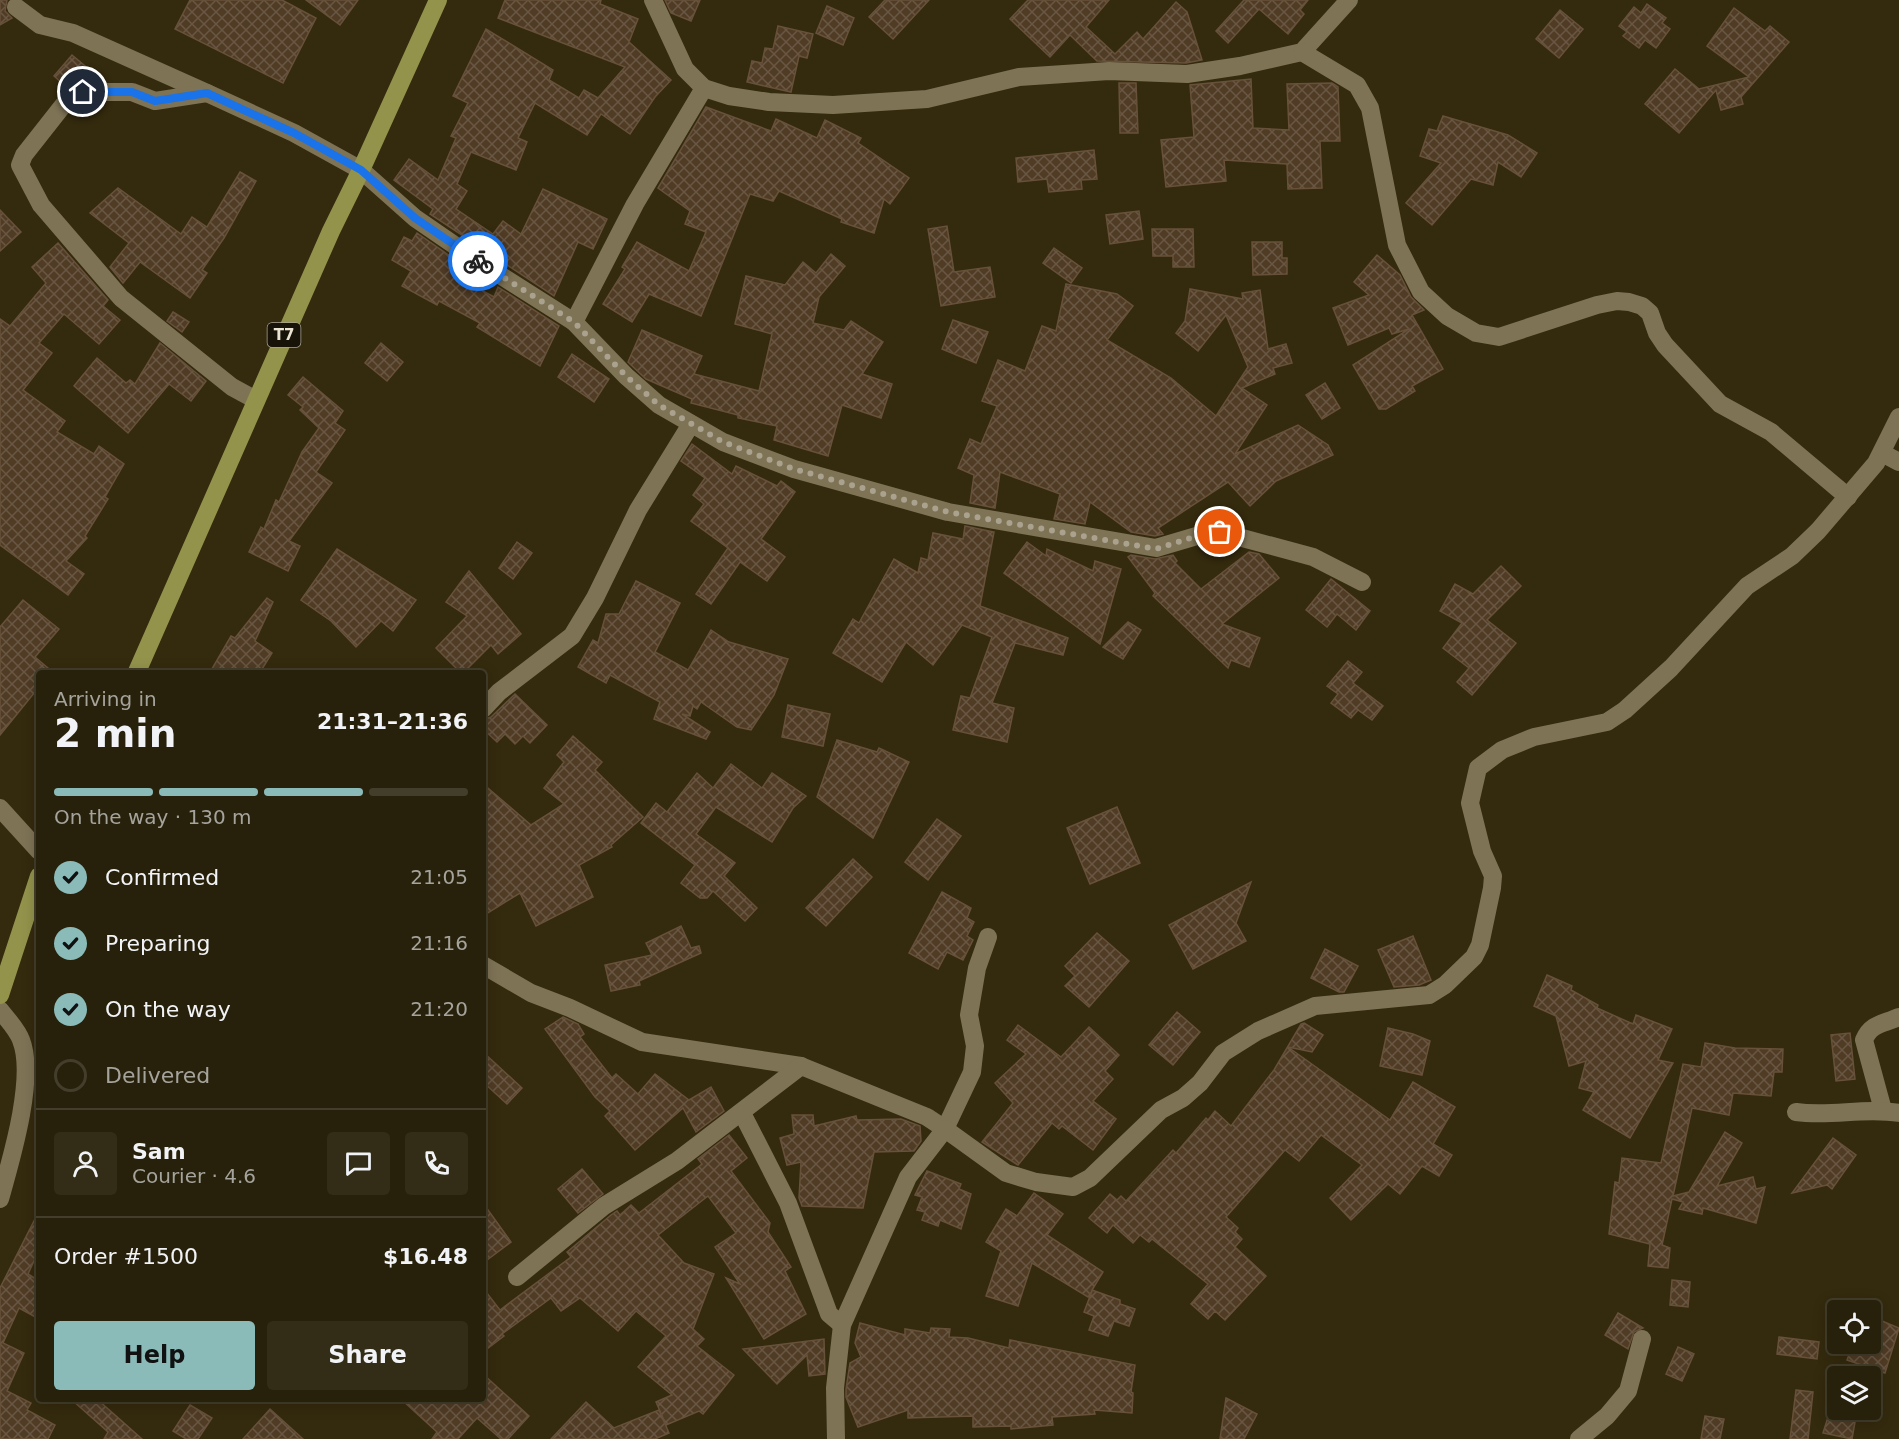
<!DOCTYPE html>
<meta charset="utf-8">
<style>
:root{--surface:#27200a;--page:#332d18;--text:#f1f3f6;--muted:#a4a39c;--line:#433e2b;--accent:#8bbbb9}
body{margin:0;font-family:"DejaVu Sans",sans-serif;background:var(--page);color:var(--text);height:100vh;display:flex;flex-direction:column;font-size:22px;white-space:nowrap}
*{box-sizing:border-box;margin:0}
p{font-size:20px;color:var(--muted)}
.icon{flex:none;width:33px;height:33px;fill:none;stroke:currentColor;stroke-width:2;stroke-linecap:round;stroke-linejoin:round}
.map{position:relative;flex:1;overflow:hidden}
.side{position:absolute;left:36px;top:670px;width:450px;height:732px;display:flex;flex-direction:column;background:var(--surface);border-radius:6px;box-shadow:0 3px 15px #0003,0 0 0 2px var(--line)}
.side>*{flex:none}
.fabs{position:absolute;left:1827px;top:1300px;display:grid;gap:12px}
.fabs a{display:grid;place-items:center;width:54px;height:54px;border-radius:6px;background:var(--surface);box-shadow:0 3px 15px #0003,0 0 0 2px var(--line);font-size:30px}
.pin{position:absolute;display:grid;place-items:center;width:51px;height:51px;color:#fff;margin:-26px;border:3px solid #fff;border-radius:50%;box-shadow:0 2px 6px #0007}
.courier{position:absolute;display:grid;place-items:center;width:60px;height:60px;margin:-30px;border:4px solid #1a73e8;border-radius:50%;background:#fff;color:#222;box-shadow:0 2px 8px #0007}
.overview em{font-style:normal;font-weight:600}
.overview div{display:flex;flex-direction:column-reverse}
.overview{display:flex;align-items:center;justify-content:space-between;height:102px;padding:0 18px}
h1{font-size:39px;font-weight:600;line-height:45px}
.bar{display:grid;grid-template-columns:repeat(4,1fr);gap:9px 6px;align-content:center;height:72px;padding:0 18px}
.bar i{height:8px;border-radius:4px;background:var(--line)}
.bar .current{background:var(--accent)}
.bar p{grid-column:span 4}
.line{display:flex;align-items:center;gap:15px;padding:0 18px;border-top:2px solid var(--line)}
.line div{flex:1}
.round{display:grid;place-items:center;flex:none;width:63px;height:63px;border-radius:6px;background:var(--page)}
ol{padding:0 18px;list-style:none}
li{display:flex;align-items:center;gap:18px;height:66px}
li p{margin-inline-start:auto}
li .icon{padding:6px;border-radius:50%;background:var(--accent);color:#111;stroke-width:4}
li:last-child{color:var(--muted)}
li i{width:33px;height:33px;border:3px solid var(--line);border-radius:50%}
.action{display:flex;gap:12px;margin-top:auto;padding:12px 18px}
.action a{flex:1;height:69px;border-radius:6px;background:var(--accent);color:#111;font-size:24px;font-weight:600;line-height:69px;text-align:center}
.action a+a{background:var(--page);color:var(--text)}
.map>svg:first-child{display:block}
.building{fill:url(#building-cross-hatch);stroke:#67513a;stroke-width:1.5}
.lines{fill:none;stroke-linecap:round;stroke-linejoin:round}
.minor{stroke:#7e7355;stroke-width:18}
.trunk{stroke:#93934c;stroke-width:18}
.done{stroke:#aaa28e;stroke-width:6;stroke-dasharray:0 10.8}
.route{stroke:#1a73e8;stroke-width:8}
.labels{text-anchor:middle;stroke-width:4.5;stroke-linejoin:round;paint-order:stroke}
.shield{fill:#181308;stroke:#aba596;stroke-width:1.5}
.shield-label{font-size:15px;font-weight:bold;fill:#eae3d3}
</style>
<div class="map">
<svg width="1899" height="1439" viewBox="0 0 1899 1439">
<defs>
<pattern id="building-cross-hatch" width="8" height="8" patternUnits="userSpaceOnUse" patternTransform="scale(1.5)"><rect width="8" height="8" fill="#503b25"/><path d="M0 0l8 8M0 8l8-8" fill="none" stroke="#695744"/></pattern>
</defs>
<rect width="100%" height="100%" fill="#342a0e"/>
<g class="building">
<polygon points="0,0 7,0 5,11 12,18 0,25"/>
<polygon points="190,0 282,0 316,18 283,83 175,29"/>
<polygon points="306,0 358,0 340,25"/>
<polygon points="505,0 601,0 600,4 638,19 629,42 671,80 655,97 630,134 601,114 587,135 535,103 518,138 527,142 516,170 471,152 457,184 467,191 456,209 493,234 503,221 521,234 543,189 607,219 593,249 578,242 554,296 430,214 433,209 394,180 409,159 438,180 456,138 451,136 468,103 453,96 486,29 553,70 549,80 579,98 584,90 598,98 625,67 498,18"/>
<polygon points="665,0 700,0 691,21 671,13"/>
<polygon points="885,0 929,0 893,39 869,17"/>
<polygon points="1028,0 1109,0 1086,27 1115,54 1137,32 1143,39 1176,2 1187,12 1202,60 1186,63 1097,61 1070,35 1050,57 1010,19"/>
<polygon points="1244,0 1308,0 1300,10 1304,14 1288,34 1259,9 1228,43 1216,31"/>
<polygon points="1647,4 1666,18 1662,23 1670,29 1656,48 1645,40 1639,48 1623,36 1627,32 1619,26 1634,7 1641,13"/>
<polygon points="827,6 854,18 843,45 816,33"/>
<polygon points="1734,8 1765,31 1770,26 1789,42 1741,97 1743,104 1721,110 1716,90 1679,133 1645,104 1675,69 1699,89 1749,77 1707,46"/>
<polygon points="1560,10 1583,29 1559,58 1536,39"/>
<polygon points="778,26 813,34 807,58 799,56 791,92 747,82 752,61 762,63 765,48 773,49"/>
<polygon points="72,55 90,70 81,81 65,86 54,76"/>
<polygon points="1251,79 1253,128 1289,130 1287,84 1332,83 1338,87 1340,141 1320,141 1322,188 1288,189 1287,164 1224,160 1226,181 1166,187 1161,140 1194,137 1190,85"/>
<polygon points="1119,83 1136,83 1138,133 1120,133"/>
<polygon points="706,107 771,131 776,119 817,138 825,120 861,138 858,143 909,178 890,204 884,199 874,233 841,222 842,219 779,191 773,201 750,194 701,316 649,294 632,322 603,304 625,269 622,267 637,242 689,271 706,232 685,224 690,211 658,188"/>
<polygon points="1443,116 1508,135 1537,153 1521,177 1498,162 1493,185 1471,179 1432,225 1406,203 1441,163 1420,156 1429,129 1437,131"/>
<polygon points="1094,150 1097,179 1081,180 1082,189 1049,192 1047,179 1018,182 1016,158"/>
<polygon points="240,172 256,181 224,238 202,270 207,273 190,298 140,262 123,283 110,267 129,243 90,213 118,188 181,234 192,217 207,227"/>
<polygon points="0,210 21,232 0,251"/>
<polygon points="1139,211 1143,239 1110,244 1106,215"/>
<polygon points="947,226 954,272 990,267 995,297 941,306 928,229"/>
<polygon points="1152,229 1193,229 1194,267 1173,267 1173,256 1153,256"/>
<polygon points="417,233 460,263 453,275 494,297 498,287 559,326 540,366 477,327 480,323 439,301 437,305 402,286 411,271 392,260 404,237 412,241"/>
<polygon points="1252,242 1282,242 1282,258 1287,258 1287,274 1253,275"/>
<polygon points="58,243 108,300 103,306 120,320 99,344 64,314 39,343 52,353 23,390 65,421 57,432 94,454 99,446 124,464 105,497 108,499 85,536 87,538 66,561 84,574 68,595 0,545 0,319 10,326 46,283 32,267"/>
<polygon points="1054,248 1082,268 1071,283 1043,263"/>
<polygon points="831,254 845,266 819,297 813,323 844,330 851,321 883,342 862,374 892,384 881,418 842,405 828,456 774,440 777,426 738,418 738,415 691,403 692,399 646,379 628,362 642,330 702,356 694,374 759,391 772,334 735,324 746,276 785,285 803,262 816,273"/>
<polygon points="1377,255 1400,275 1411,297 1424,310 1412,315 1443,369 1412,386 1415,391 1386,409 1379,409 1353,365 1409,329 1392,334 1389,328 1348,345 1333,308 1369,295 1354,282"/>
<polygon points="1066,284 1117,294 1133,306 1107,340 1171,378 1216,416 1248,367 1226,315 1198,351 1176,333 1185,321 1190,289 1243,299 1242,293 1260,290 1268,349 1286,344 1292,363 1273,368 1275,374 1242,388 1267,405 1235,454 1298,425 1328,445 1333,455 1276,481 1250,506 1228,482 1158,528 1163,534 1155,536 1131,532 1090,502 1085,524 1054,519 1060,494 1000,472 995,508 970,503 974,475 958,468 970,439 981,444 997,406 982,401 998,360 1025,371 1042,326 1056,331"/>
<polygon points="173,312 189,322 182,332 167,321"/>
<polygon points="953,320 988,332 976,363 942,349"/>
<polygon points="160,343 206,381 191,401 169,384 128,433 74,386 97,358 126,383 130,380 135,384"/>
<polygon points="381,343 403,362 387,381 365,363"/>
<polygon points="572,354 609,379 594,402 558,377"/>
<polygon points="303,377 343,411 335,423 345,430 316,472 332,483 289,541 300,546 288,571 249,552 261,527 264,529 276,500 279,502 302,452 319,428 300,410 303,407 288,395"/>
<polygon points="1325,383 1340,408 1322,419 1306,395"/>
<polygon points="692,444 732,474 736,466 777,486 781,481 795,492 761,539 785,557 767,581 740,562 711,604 696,594 728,548 691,521 704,504 693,495 705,478 681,461"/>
<polygon points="965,526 994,532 980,606 1068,638 1063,655 1015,643 992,703 1014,708 1007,742 953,730 961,696 970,698 992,637 962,625 933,665 906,642 882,682 833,653 853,619 859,623 894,559 918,573 921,558 928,560 933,533 963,539"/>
<polygon points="517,542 532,553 513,579 499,568"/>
<polygon points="1027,542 1046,556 1047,549 1093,571 1095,561 1121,569 1100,644 1004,573"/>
<polygon points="337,549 416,600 393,631 381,621 356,647 331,621 301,600"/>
<polygon points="1249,552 1259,554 1279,578 1222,624 1260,638 1249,667 1231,660 1228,668 1153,596 1155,593 1128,557 1131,555 1155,559 1173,555 1177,561 1175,563 1201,589"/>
<polygon points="1501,566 1521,586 1487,620 1516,643 1472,695 1457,682 1469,668 1443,648 1462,623 1440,611 1455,584 1473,594"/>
<polygon points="469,571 521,634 498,654 491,645 462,674 436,648 467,616 446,602"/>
<polygon points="1331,579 1370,611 1356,630 1337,614 1327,627 1306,610"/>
<polygon points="636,581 680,603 655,652 688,670 711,630 729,642 788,659 774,695 751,730 737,727 701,702 697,709 693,706 690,716 682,714 710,732 706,739 654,719 660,702 610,675 606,683 578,667 593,640 598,643 606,614 619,614"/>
<polygon points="267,598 273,602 255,641 272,653 259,674 209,674 231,636 235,638"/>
<polygon points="23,600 59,629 35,657 55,674 39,674 39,687 0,735 0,627"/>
<polygon points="1128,622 1141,630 1123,659 1103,647"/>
<polygon points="1348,661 1362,672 1353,683 1383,706 1372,720 1358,710 1351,718 1331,703 1338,694 1327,686"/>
<polygon points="515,694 547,725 530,743 523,736 515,744 505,734 497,742 483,729 483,720 491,717"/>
<polygon points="788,705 830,714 823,746 782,737"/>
<polygon points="573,736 602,762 595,770 643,817 611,845 612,847 579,865 593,897 536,926 520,893 483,916 483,784 531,825 564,804 544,788 564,762 557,755"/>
<polygon points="837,740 877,752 879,748 909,762 873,838 817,797"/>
<polygon points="731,764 762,788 772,773 806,796 793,808 772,842 716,807 696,834 735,863 724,876 757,908 745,921 713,891 707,898 700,898 681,883 695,865 641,823 656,803 667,812 697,773 713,788"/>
<polygon points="1117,807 1140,863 1090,884 1067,828"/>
<polygon points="937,819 961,836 928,880 905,862"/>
<polygon points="853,859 872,877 826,926 806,908"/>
<polygon points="1251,882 1236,923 1246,941 1193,969 1169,925"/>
<polygon points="942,892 971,908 967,918 974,922 967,936 973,940 963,960 947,952 938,969 909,953"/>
<polygon points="681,926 691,948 699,946 701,953 639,981 640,985 611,991 605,965 652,955 646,943"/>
<polygon points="1097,933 1129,961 1089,1007 1065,986 1075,976 1065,966"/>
<polygon points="1413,936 1431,980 1419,985 1394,987 1378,950"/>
<polygon points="1325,949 1358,966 1344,992 1339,992 1311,978"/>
<polygon points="1547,975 1572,986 1571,990 1598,1005 1597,1008 1633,1024 1636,1015 1672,1029 1658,1060 1673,1063 1630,1138 1583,1110 1594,1092 1579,1088 1586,1061 1569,1066 1556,1016 1534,1006"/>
<polygon points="1177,1012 1200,1032 1173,1065 1149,1045"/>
<polygon points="563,1017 578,1024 584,1034 580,1037 612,1078 616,1074 638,1094 655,1074 689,1100 711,1087 724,1111 696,1132 683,1108 635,1150 605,1116 610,1111 595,1097 545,1029"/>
<polygon points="1304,1023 1323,1035 1312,1052 1288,1047 1390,1120 1413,1082 1455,1107 1433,1144 1452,1155 1439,1176 1422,1166 1400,1194 1388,1184 1351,1220 1330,1198 1362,1165 1321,1135 1299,1161 1285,1150 1226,1217 1238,1228 1235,1232 1242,1239 1235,1247 1266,1276 1225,1320 1215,1311 1208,1319 1191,1304 1208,1284 1152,1239 1149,1242 1140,1235 1133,1243 1113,1225 1107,1233 1089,1218 1110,1194 1117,1200 1121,1196 1126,1201 1173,1150 1176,1153 1206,1118 1208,1120 1215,1111 1231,1126 1274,1070 1301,1024"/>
<polygon points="1018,1025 1061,1057 1089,1027 1119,1055 1105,1071 1113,1079 1093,1101 1116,1119 1093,1150 1062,1126 1059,1129 1052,1123 1018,1165 982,1142 1013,1103 995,1083 1026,1054 1007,1040"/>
<polygon points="1388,1028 1413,1034 1430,1041 1422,1075 1380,1066"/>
<polygon points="1850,1033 1855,1079 1836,1081 1831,1035"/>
<polygon points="1705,1043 1735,1048 1783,1049 1782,1072 1774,1072 1771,1096 1733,1093 1729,1115 1692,1108 1673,1196 1689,1192 1725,1132 1742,1143 1717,1186 1753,1177 1756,1189 1765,1187 1756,1223 1703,1208 1702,1214 1679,1209 1683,1202 1672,1199 1662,1245 1670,1248 1668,1268 1648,1266 1650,1244 1609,1234 1615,1182 1619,1183 1622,1158 1661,1163 1683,1064 1701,1067"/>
<polygon points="483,1052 522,1088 507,1104 483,1082"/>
<polygon points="792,1115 813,1115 814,1126 856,1116 857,1120 901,1119 920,1126 921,1141 914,1151 874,1152 863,1208 802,1206 799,1198 801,1162 787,1165 780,1138 794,1134"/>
<polygon points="729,1135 747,1158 731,1171 770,1223 768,1232 791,1267 785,1271 806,1314 764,1339 726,1278 740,1284 715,1247 736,1233 708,1196 658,1235 684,1263 714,1274 693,1329 704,1339 697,1346 734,1375 703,1414 699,1411 666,1425 656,1402 672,1395 638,1367 666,1336 636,1311 618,1331 580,1298 561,1311 551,1298 502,1334 504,1336 483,1352 483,1288 500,1310 571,1257 567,1252 611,1215 617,1211 620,1215 631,1205 639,1213 702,1164 698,1159"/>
<polygon points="1833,1138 1856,1155 1832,1189 1827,1185 1792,1193"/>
<polygon points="582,1169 603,1194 578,1213 558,1189"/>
<polygon points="927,1171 961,1184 959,1189 971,1194 961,1229 940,1220 938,1226 922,1220 925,1212 917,1210 922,1197 915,1195"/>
<polygon points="1034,1193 1063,1214 1047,1235 1103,1272 1092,1290 1120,1300 1120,1304 1135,1309 1129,1326 1114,1321 1108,1336 1089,1330 1094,1316 1084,1312 1092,1291 1088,1297 1032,1263 1018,1306 986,1296 1001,1251 986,1242 1006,1209 1017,1216"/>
<polygon points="483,1203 511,1242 483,1263"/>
<polygon points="39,1211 39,1250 28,1274 39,1281 39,1319 19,1308 3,1343 24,1353 7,1391 31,1403 27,1410 55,1425 48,1439 0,1439 0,1288"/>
<polygon points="1672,1280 1690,1282 1688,1307 1670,1305"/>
<polygon points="1618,1313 1643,1328 1634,1332 1628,1349 1605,1335"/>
<polygon points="1870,1316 1899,1328 1885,1373 1847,1360 1853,1344 1870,1344"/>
<polygon points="860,1323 905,1335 905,1329 930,1333 931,1328 950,1329 949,1337 968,1338 1009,1348 1010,1340 1135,1365 1131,1392 1133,1393 1132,1413 1094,1410 1095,1414 1052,1417 1053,1425 1011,1429 1011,1426 973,1427 973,1416 908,1418 908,1410 858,1427 846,1397 846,1389 850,1363 861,1357 855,1343"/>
<polygon points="1779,1337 1819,1342 1817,1359 1777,1354"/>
<polygon points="824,1339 825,1374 809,1376 807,1355 777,1384 743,1349"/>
<polygon points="1678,1347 1694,1354 1682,1381 1666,1374"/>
<polygon points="483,1374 529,1416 508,1439 501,1439 477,1418 458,1439 432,1439 437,1432 402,1400 483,1400"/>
<polygon points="1796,1390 1813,1392 1808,1439 1790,1439"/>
<polygon points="1226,1398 1257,1414 1244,1439 1220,1439"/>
<polygon points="72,1400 98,1400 142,1439 104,1439 108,1432"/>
<polygon points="586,1402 614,1428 659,1410 669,1433 655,1439 551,1439"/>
<polygon points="190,1405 212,1418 198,1439 186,1439 173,1431"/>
<polygon points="270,1409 303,1439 243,1439"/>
<polygon points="1705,1416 1724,1419 1720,1439 1701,1439"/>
<polygon points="1828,1417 1855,1422 1852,1439 1823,1433"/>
</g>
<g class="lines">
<g class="minor">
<polyline points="653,0 685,69 704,88 729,96 769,102 833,105 927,99 1019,77 1109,71 1187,74 1240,66 1302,52 1349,0"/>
<polyline points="16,7 40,25 73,33 207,93 294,133 361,170 415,218 473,258 574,322 626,376 659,405 723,442 794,469 948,512 1156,548 1200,535 1220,532 1313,557 1362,582"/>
<polyline points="1302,52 1357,85 1370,108 1397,245 1421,292 1447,316 1476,333 1499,337 1597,305 1617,301 1629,302 1642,306 1650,313 1657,333 1665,345 1720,404 1771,432 1848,497"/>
<polyline points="207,93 155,101 132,92 83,92 72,94 24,155 20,165 41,205 121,298 232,387 256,400"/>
<polyline points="574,322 635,204 704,88"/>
<polyline points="1882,453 1899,462"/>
<polyline points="483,709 499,692 572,636 595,598 638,510 691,424"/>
<polyline points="0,808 39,851"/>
<polyline points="483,965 531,993 570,1008 642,1042 801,1066 927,1117 945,1129 972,1072 975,1046 969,1015 977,968 988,937"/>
<path d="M0 1010C7 1019 17 1029 21 1040 36 1077 11 1160 0 1199"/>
<path d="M1883 1110 1864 1040C1871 1023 1884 1024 1899 1017"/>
<path d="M1796 1112C1831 1117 1865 1107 1899 1113"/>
<polyline points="742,1113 788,1203 829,1314 842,1325"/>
<polyline points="517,1277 604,1206 677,1161 801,1066"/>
<polyline points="836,1439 835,1388 842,1325 908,1177 945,1129 1006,1173 1036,1182 1073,1187 1090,1178 1161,1110 1183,1098 1200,1083 1223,1053 1258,1031 1315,1006 1429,995 1445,985 1474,957 1480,945 1492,888 1493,876 1482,851 1470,803 1478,768 1502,750 1534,737 1607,722 1625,710 1671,668 1747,586 1792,556 1818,531 1876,463 1899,417"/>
<polyline points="1579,1439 1607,1416 1628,1391 1642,1339"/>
</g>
<g class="trunk">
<polyline points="136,674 331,231 361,170 438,0"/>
<polyline points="0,995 39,876"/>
</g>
</g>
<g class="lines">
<polyline class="done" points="478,261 574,322 626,376 659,405 723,442 794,469 948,512 1156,549 1200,535 1220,532"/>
<polyline class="route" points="83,92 132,92 155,101 207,93 294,133 361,170 415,218 478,261"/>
</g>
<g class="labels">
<rect class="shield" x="267.5" y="323" width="33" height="24" rx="4.5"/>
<g class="shield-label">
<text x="284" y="340">T7</text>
</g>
</g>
</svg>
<div class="fabs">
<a><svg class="icon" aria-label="locate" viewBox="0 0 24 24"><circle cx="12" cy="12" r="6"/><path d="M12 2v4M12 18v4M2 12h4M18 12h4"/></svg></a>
<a><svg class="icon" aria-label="layers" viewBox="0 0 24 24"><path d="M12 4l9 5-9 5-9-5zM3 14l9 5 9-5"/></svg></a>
</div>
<div class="pin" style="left:1220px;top:532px;background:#ea580c"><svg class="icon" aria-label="bag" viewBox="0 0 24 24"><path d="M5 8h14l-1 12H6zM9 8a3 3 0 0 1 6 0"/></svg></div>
<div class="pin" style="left:83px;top:92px;background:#1f2937"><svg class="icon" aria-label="home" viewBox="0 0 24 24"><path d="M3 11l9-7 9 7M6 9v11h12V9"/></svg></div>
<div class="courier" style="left:478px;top:261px"><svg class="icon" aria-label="bike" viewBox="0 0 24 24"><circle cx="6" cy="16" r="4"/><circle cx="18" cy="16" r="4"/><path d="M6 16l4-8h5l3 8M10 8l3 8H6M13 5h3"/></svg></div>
<section class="side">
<div class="overview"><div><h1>2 min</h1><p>Arriving in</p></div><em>21:31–21:36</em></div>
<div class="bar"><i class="current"></i><i class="current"></i><i class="current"></i><i></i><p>On the way · 130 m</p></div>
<ol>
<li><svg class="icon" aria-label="check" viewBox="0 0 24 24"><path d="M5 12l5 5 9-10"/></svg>Confirmed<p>21:05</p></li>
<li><svg class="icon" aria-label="check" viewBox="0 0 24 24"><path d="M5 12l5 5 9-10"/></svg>Preparing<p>21:16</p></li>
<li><svg class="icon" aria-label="check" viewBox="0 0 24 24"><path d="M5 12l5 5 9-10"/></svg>On the way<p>21:20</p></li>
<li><i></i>Delivered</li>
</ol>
<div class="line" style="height:108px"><a class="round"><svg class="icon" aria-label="person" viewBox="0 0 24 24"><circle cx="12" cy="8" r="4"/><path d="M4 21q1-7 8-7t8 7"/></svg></a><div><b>Sam</b><p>Courier · 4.6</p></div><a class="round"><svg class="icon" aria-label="chat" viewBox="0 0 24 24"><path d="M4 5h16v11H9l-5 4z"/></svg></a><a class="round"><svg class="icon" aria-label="phone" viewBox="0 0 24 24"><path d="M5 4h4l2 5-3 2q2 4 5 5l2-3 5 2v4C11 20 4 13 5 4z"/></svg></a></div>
<div class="line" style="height:78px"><div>Order #1500</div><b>$16.48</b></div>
<div class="action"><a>Help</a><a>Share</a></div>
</section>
</div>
